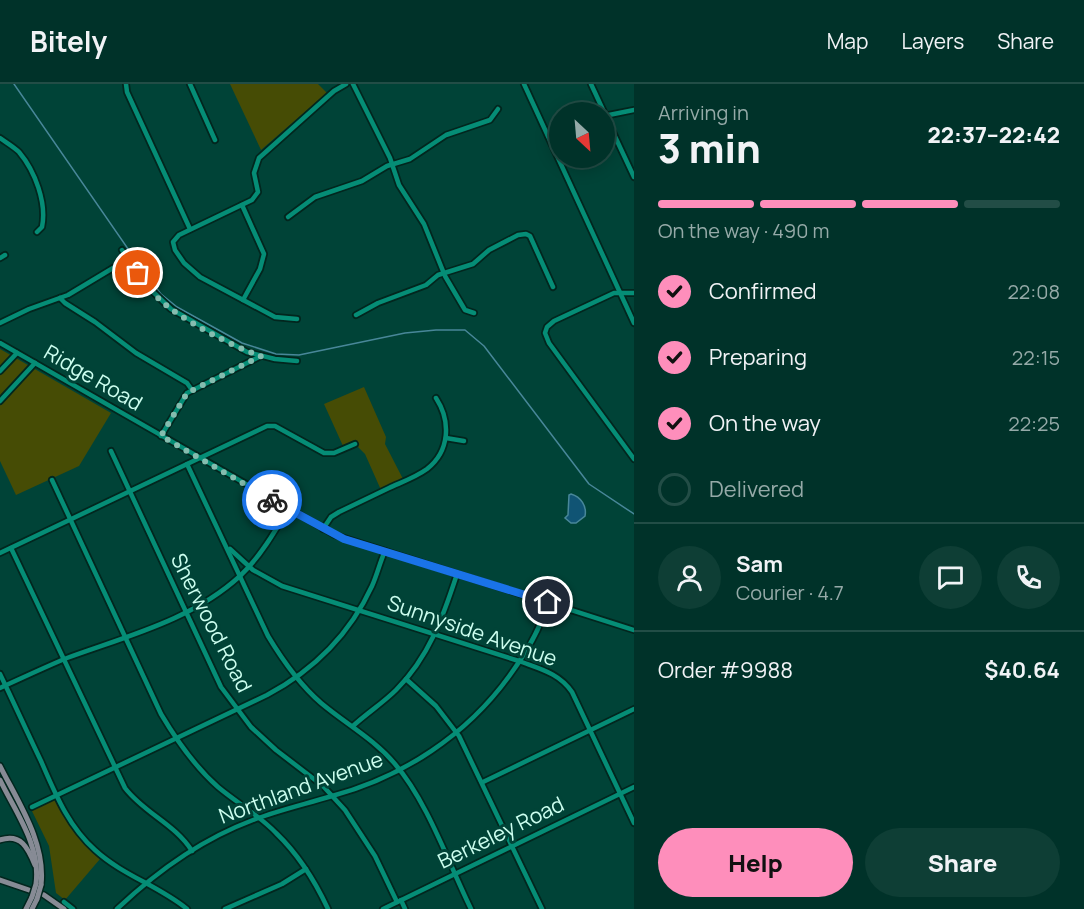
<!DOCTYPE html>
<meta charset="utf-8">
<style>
:root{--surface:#003229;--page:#0e3e35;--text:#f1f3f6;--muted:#95aaa8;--line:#224d46;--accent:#fe8ebb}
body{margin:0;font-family:Manrope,sans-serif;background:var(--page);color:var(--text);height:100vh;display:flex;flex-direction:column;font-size:22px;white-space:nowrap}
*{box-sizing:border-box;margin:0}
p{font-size:20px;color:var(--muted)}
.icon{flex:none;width:33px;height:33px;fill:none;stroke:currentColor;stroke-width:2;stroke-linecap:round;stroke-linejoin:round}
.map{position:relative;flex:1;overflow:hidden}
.panel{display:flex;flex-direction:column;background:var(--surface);width:450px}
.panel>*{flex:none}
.needle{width:39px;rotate:154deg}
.fabs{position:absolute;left:549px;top:18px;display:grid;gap:12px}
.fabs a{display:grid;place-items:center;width:66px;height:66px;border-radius:50%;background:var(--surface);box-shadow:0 3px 15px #0003,0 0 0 2px var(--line);font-size:30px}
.pin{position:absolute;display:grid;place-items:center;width:51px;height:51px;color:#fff;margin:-26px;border:3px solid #fff;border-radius:50%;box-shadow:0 2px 6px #0007}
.courier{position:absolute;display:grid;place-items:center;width:60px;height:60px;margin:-30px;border:4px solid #1a73e8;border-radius:50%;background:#fff;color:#222;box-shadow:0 2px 8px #0007}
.overview em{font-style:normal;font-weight:800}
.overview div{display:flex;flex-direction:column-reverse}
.overview{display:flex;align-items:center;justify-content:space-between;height:102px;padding:0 24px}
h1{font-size:39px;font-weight:800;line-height:45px}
.bar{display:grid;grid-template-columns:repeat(4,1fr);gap:9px 6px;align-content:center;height:72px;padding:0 24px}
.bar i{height:8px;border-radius:4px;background:var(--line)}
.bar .active{background:var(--accent)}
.bar p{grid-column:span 4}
.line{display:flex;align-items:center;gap:15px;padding:0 24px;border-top:2px solid var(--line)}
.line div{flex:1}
.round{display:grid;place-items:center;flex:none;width:63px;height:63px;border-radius:32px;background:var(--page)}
ol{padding:0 24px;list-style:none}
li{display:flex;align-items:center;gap:18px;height:66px}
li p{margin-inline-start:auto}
li .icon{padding:6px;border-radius:50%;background:var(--accent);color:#111;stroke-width:4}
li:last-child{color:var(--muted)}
li i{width:33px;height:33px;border:3px solid var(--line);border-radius:50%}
.action{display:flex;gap:12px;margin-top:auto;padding:12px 24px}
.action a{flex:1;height:69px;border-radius:36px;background:var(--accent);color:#111;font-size:24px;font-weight:800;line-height:69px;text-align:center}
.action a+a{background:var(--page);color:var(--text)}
header{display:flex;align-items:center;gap:36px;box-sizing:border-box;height:84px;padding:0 30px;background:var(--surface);border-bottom:2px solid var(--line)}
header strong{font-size:28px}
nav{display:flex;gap:33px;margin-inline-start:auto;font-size:21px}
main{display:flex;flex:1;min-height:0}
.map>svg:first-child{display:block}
.green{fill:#464c05}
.water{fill:#105474;stroke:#488799;stroke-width:1.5}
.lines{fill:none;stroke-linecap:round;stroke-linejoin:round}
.stream{stroke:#488799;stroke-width:1.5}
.minor-casing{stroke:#02261e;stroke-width:8}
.major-casing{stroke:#02261e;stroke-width:8}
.minor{stroke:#058d76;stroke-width:4.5}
.major{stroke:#878b95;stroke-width:5}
.major-bridge-casing{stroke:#02261e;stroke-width:8;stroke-linecap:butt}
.major-bridge{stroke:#878b95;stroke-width:5}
.done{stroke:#85bdaf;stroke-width:6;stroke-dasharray:0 10.8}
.route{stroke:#1a73e8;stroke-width:8}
.labels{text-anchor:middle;stroke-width:6;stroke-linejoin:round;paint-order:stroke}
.street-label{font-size:21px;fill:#ccfeef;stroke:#004337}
</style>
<header>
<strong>Bitely</strong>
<nav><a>Map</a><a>Layers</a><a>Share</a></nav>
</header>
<main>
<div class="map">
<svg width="634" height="825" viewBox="0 0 634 825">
<rect width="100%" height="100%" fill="#004337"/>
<g class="green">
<polygon points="230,0 318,0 327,9 261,66"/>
<polygon points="0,265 111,329 79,382 16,411 0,377"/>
<polygon points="364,303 386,353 385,360 403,395 381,406 365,370 357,362 355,356 343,362 324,320"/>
<polygon points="54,715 74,747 100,775 65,816 56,809 49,762 31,725"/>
</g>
<path class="water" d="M571 410C581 413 587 422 585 432L576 439H571L565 434 568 431 569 411Z"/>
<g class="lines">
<polyline class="stream" points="14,0 144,188 161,210 177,223 242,259 276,270 299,271 405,249 436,246 465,246 484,262 589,400 634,430"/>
<defs>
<g id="minor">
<polyline points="126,0 127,8 190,145"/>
<polyline points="190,0 215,56"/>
<polyline points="353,0 390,74 399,101 424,140 445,192 465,226 474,229"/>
<polyline points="524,0 634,239"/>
<polyline points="591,0 604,28"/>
<polyline points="604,29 634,93"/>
<polyline points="604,32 634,26"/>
<polyline points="548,52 560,48"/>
<path d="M0 54C7 59 14 63 19 68 35 87 47 119 42 143L37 148"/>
<polyline points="242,121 264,170 260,185 243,216"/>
<polyline points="288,133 315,113 362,97 387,82 410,75 446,51 490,36 498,25"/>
<polyline points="122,166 148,203 171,225 247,268 275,275 297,277"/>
<polyline points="0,174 5,171"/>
<polyline points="634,209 614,209 554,237 547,243 545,249 549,259 634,375"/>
<polyline points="60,214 65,219 95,238 136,269 187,299 192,306"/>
<polyline points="356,231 378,219 426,201 438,191 473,180 489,166 518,151 526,150 530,152 553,203"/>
<polyline points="297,235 275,233 200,193 184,179 175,166 173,158 179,151 252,116 258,108 254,89 259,74 334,7 346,0"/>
<polyline points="0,239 29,225 68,211 128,175"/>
<polyline points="0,259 335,451 634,546"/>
<polyline points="0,287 17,269"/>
<polyline points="0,317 35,279"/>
<polyline points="161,352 187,309 261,272"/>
<polyline points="446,354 464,357"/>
<polyline points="111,367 221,603 251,643 276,666 323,702 345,726 375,772 397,818"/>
<path d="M187 380 268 552C283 577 299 600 321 619 346 640 374 655 395 680 427 717 449 780 471 825"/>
<path d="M52 396 161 630C177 657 194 682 218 703 237 719 259 731 276 749 299 771 315 797 328 825"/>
<path d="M323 445 331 433 339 428C356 420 372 412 389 404 402 398 416 393 427 385 450 367 451 337 436 314"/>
<path d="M11 464 125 704C144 729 175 740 192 767"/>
<path d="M230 465 253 486 282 502 519 577C540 585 559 589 572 608L634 739"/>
<polyline points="0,469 267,342 275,342 324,369 334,369 355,360"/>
<path d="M0 590C14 619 27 648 41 677 55 709 68 742 95 766 122 791 159 802 187 825"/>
<polyline points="406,595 436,622 459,652 542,825"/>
<path d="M0 604C22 594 45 583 67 574 127 552 192 536 240 492 260 473 274 449 288 425"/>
<path d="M353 642C367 629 383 619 396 606 429 573 443 533 457 490"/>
<polyline points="483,698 634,625"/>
<path d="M32 723 267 611C314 586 350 550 372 502 377 491 380 478 385 467"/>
<polyline points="401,816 405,825"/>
<polyline points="64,818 73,825"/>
<path d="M117 825C156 788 202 755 253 736 279 726 306 720 332 712 403 693 467 651 510 591 525 570 542 544 547 518"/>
<polyline points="225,825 282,800 306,785"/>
<polyline points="383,825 634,703"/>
</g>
<g id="major">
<path d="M0 682C18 718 46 759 41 801"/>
<path d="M0 696C16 729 41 762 36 800"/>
<path d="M0 756C21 749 28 764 35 781"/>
<polyline points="0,796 29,806"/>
<polyline points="44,811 64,825"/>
<polyline points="26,825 32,813"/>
<polyline points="32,825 37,815"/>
</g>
</defs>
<use href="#minor" class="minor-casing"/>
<use href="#major" class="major-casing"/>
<use href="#minor" class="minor"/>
<use href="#major" class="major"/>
<defs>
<g id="major-bridge">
<polyline points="32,813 36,800"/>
<polyline points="37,815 41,801"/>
</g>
</defs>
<use href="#major-bridge" class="major-bridge-casing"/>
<use href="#major-bridge" class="major-bridge"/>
</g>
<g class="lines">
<path class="done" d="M138 189C144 198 151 207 159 215 180 235 233 263 261 272L187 309 161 352 272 416"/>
<polyline class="route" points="272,416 344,455 548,518"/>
</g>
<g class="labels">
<g class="street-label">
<text transform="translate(93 294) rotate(30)" y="7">Ridge Road</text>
<text transform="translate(211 539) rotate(63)" y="7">Sherwood Road</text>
<text transform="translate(472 547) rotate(19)" y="7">Sunnyside Avenue</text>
<text transform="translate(301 704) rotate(-20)" y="7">Northland Avenue</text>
<text transform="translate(501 749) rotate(-26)" y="7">Berkeley Road</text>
</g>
</g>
</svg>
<div class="fabs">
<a><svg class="needle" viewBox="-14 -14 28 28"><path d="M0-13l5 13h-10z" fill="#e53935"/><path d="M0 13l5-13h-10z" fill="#95aaa8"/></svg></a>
</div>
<div class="pin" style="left:138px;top:189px;background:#ea580c"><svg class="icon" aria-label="bag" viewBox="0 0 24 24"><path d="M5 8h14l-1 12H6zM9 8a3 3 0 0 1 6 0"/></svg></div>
<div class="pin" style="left:548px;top:518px;background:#1f2937"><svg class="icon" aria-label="home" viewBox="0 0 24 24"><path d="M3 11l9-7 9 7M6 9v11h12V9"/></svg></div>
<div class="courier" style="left:272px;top:416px"><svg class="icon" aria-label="bike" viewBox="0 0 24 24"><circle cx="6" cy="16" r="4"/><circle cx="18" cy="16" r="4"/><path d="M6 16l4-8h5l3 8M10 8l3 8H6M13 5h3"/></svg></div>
</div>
<section class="panel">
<div class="overview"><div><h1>3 min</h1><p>Arriving in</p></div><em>22:37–22:42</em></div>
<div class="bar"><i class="active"></i><i class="active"></i><i class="active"></i><i></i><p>On the way · 490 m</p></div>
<ol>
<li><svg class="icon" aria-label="check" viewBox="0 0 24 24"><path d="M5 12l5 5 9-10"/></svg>Confirmed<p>22:08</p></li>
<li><svg class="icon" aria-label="check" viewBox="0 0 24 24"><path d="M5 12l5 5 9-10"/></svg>Preparing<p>22:15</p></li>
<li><svg class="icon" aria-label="check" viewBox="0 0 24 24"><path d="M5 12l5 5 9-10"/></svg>On the way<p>22:25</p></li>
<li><i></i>Delivered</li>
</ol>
<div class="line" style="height:108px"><a class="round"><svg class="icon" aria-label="person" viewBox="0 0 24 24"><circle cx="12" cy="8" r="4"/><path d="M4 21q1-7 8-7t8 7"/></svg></a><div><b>Sam</b><p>Courier · 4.7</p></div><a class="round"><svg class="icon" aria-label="chat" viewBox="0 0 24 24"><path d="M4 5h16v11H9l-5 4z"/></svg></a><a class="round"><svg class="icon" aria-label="phone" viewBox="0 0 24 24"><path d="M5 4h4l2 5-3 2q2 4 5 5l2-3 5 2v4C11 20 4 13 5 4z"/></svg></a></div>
<div class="line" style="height:78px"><div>Order #9988</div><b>$40.64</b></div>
<div class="action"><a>Help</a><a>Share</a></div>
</section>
</main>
